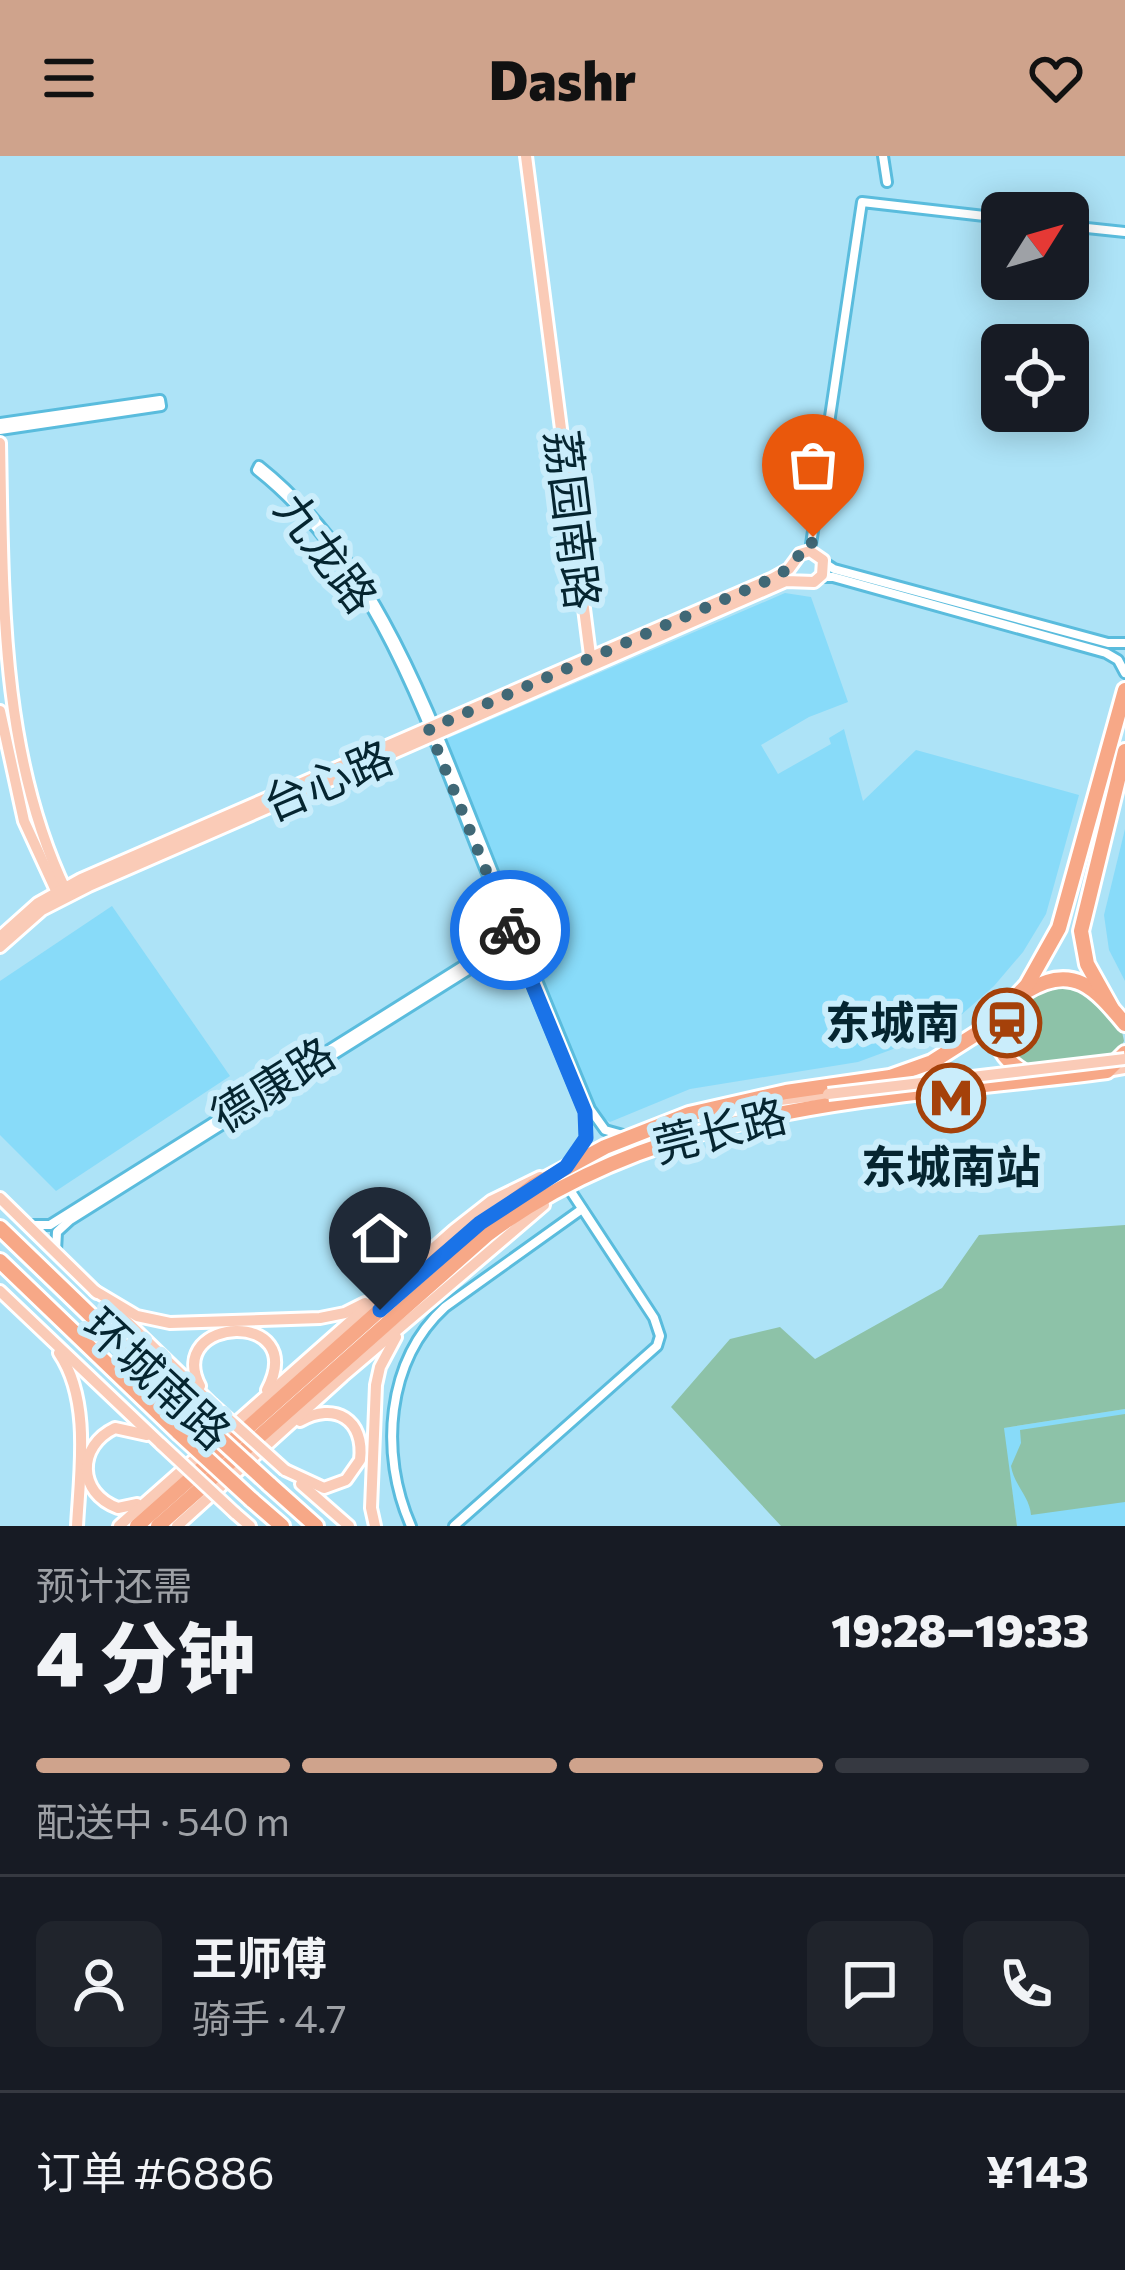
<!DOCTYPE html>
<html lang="zh">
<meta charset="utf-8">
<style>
:root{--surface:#171b24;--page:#20242c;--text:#f1f3f6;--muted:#9ea1a6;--line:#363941;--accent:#cfa38c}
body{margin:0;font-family:Commissioner,"Noto Sans SC",sans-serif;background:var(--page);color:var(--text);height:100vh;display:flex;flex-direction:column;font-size:45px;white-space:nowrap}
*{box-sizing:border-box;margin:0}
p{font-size:39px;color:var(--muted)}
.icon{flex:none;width:66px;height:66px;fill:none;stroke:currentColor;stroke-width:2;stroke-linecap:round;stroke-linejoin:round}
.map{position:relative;height:1370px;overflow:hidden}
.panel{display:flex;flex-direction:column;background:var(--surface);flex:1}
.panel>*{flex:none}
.needle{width:78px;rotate:53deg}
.buttons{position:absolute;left:981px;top:36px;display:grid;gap:24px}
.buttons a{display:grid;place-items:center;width:108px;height:108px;border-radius:18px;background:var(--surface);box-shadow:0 6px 30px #0003;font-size:60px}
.pin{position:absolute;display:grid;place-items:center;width:102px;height:102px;color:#fff;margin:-123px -51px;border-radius:50% 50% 50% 0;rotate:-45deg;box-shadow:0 0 12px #0007}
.pin .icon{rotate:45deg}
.courier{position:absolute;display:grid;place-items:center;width:120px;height:120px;margin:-60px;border:9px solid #1a73e8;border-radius:50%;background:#fff;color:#222;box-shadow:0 3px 15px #0007}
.headline em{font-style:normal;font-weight:800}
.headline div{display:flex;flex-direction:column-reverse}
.headline{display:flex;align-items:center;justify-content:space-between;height:204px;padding:0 36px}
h1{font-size:78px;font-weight:800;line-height:90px}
.bar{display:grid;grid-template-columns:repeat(4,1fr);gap:18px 12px;align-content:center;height:144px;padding:0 36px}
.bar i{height:15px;border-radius:9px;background:var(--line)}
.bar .selected{background:var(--accent)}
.bar p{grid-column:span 4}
.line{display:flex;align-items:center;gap:30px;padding:0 36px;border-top:3px solid var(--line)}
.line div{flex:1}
.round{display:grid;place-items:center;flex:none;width:126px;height:126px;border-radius:18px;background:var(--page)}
header{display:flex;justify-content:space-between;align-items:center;height:156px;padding:0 36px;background:var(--accent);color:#111;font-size:54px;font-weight:800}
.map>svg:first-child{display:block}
.built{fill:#88dbf9}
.green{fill:#8dc2a8}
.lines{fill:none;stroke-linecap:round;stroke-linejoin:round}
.minor-casing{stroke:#5abcdd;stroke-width:14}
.major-casing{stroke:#fff;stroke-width:16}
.highway-casing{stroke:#fff;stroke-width:20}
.minor{stroke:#fff;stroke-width:8}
.major{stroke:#facbb7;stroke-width:10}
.highway{stroke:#f7a887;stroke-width:14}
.major-bridge-casing{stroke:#fff;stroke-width:16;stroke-linecap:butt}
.highway-bridge-casing{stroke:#fff;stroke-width:20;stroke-linecap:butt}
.major-bridge{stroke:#facbb7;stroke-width:10}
.highway-bridge{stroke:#f7a887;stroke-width:14}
.done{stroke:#406876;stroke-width:12;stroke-dasharray:0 21.6}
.route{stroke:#1a73e8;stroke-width:15}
.labels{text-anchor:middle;stroke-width:12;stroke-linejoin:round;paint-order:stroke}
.street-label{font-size:45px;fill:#052530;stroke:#caedfb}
.poi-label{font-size:45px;font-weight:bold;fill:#052530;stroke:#caedfb;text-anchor:end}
</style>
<header><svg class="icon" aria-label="menu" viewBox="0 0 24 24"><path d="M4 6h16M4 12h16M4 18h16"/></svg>Dashr<svg class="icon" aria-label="heart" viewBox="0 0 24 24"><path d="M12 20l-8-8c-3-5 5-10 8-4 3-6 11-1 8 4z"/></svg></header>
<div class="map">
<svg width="1125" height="1370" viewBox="0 0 1125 1370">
<rect width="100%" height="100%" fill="#ade3f7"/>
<g class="built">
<polygon points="785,437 811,441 848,546 809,561 761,589 778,618 831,588 829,582 844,573 863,645 916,594 1079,639 1046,758 1023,796 994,830 961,859 923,882 858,906 690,933 610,966 596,958 446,583"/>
<polygon points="1125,673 1125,825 1109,794 1104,759"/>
<polygon points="112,750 230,920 56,1035 0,979 0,825"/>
<polygon points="1125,1253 1125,1370 1017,1370 1003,1272"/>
</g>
<g class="green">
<polygon points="1053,825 1083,832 1121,871 1124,885 1112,907 1044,920 1007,898 998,874 1035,832"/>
<polygon points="1125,1069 1125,1253 1004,1272 1017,1370 781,1370 671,1251 730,1183 780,1171 815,1203 942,1132 979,1079"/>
<path d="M1125 1258V1346L1031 1359C1030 1341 1014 1329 1011 1310L1021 1287 1020 1274Z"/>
</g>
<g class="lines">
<defs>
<g id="minor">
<polyline points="883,0 887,26"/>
<polyline points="1068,70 1125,76"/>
<polyline points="0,267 160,244 161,250 0,274"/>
<polyline points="810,395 862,46 1002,62"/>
<polyline points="823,406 834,413 1108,487 1125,487"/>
<polyline points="822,421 833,421 1106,497 1118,504 1125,517"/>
<path d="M571 1006 586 982 585 956C550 871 514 786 480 700 426 564 376 408 257 314L259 310C378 405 428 555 483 691 518 779 554 866 590 953L605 974 623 979"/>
<polyline points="31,1069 50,1069 490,793 504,782 508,772"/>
<polyline points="56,1095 57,1076 70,1064 492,799 503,794 520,801"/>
<path d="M411 1370C379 1298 386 1205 445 1151L582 1053"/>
<polyline points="454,1370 657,1190 660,1180 654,1162 568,1031"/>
</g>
<g id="major">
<polyline points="526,0 591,507"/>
<path d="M0 287C3 439 0 598 66 735"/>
<polyline points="0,555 24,665 59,741"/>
<polyline points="0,781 38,747 81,723 773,422 789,413 800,398 810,395 823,404 822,419 814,426 786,425 89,730 42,754 0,791"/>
<polyline points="1107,915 1125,912"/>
<polyline points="772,945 828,938"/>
<polyline points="0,1042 97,1137"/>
<polyline points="0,1135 161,1288"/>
<polyline points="95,1135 137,1160 170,1167 320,1162 345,1157 365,1147"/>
<polyline points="115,1154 212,1248"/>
<path d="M59 1197C91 1244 80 1315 77 1370"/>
<path d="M200 1230C164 1160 310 1152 267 1234"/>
<path d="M285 1314 324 1332 346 1324 360 1304C365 1264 335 1245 300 1265"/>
<polyline points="301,1328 349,1370"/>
<path d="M137 1348 118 1352C77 1337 77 1290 115 1272L147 1279"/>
<polyline points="235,1357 250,1370"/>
<polyline points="119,1370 454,1074 491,1045 540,1021"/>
<polyline points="177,1370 343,1220 544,1049"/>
<polyline points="375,1370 371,1352 376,1229 380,1211 396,1181"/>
</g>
<g id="highway">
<path d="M1027 835C1073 807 1095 832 1125 868"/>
<polyline points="1111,851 1087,808 1081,775 1125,595"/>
<path d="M1001 861C991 889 1004 905 1029 919"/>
<polyline points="0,1072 197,1262"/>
<polyline points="0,1105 179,1277"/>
<polyline points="269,1328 316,1370"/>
<polyline points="252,1344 282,1370"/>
<polyline points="137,1370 442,1099 533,1030 605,991 689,958 786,936 890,921 932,906 987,871 1027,829 1059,772 1125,534"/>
<path d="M158 1370 488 1078C669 944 891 943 1107 915L1125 897"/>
</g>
</defs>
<use href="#minor" class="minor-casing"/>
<use href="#major" class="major-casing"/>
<use href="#highway" class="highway-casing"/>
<use href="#minor" class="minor"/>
<use href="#major" class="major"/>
<use href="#highway" class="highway"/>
<defs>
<g id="major-bridge">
<polyline points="828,938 1125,903"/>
<polyline points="212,1248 285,1314"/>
<polyline points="161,1288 235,1357"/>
</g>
<g id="highway-bridge">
<polyline points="197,1262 269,1328"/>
<polyline points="179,1277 252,1344"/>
</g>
</defs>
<use href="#major-bridge" class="major-bridge-casing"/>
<use href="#highway-bridge" class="highway-bridge-casing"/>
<use href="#major-bridge" class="major-bridge"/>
<use href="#highway-bridge" class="highway-bridge"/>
</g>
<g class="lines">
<polyline class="done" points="510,774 429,573 773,422 788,413 800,398 810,395 813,381"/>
<polyline class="route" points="380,1154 480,1067 566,1011 586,982 585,956 510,774"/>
</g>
<defs>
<symbol id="station-ring" viewBox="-11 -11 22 22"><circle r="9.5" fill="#caedfb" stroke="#a5410a" stroke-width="1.5"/><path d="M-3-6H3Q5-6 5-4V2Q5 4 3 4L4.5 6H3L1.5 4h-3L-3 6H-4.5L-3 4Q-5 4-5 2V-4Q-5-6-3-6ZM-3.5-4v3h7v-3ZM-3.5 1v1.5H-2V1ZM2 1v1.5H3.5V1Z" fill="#a5410a"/></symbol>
<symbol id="metro-ring" viewBox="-11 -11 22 22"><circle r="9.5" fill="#caedfb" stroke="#a5410a" stroke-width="1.5"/><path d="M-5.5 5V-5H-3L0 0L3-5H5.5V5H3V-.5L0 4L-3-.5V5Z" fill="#a5410a"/></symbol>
</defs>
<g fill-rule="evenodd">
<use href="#station-ring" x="969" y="829" width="76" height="76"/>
<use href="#metro-ring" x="913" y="904" width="76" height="76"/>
</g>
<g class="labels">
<g class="street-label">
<text transform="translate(572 364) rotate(83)" y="16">荔园南路</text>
<text transform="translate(326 397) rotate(53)" y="16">九龙路</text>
<text transform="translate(328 625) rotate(-23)" y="16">台心路</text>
<text transform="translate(273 929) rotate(-32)" y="16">德康路</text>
<text transform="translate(720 975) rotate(-14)" y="16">莞长路</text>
<text transform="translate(157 1223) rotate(43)" y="16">环城南路</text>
</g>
<g class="poi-label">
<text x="960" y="883">东城南</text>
<text x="951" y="1027" text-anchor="middle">东城南站</text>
</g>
</g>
</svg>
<div class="buttons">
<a><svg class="needle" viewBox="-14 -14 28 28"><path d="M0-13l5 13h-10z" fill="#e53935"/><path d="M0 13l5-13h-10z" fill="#9ea1a6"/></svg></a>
<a><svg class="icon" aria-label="locate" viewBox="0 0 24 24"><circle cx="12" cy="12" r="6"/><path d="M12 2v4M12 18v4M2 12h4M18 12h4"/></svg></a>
</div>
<div class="pin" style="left:813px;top:381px;background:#ea580c"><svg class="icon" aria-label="bag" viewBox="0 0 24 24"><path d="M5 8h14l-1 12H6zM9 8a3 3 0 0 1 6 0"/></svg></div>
<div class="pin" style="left:380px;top:1154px;background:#1f2937"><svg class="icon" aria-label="home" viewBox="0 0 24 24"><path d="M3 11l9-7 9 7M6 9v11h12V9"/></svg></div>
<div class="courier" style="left:510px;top:774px"><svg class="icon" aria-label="bike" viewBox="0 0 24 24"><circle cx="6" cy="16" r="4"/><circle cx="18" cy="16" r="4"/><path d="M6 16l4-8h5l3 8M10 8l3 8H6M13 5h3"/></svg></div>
</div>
<section class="panel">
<div class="headline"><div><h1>4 分钟</h1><p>预计还需</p></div><em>19:28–19:33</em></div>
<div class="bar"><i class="selected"></i><i class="selected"></i><i class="selected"></i><i></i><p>配送中 · 540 m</p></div>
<div class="line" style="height:216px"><a class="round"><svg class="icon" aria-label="person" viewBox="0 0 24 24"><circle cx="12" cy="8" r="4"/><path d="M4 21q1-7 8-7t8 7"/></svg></a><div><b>王师傅</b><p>骑手 · 4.7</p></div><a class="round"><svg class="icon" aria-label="chat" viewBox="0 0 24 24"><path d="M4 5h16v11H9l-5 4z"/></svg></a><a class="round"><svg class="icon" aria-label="phone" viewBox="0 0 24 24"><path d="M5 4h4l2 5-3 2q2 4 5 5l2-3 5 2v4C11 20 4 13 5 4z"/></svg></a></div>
<div class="line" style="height:156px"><div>订单 #6886</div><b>¥143</b></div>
</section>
